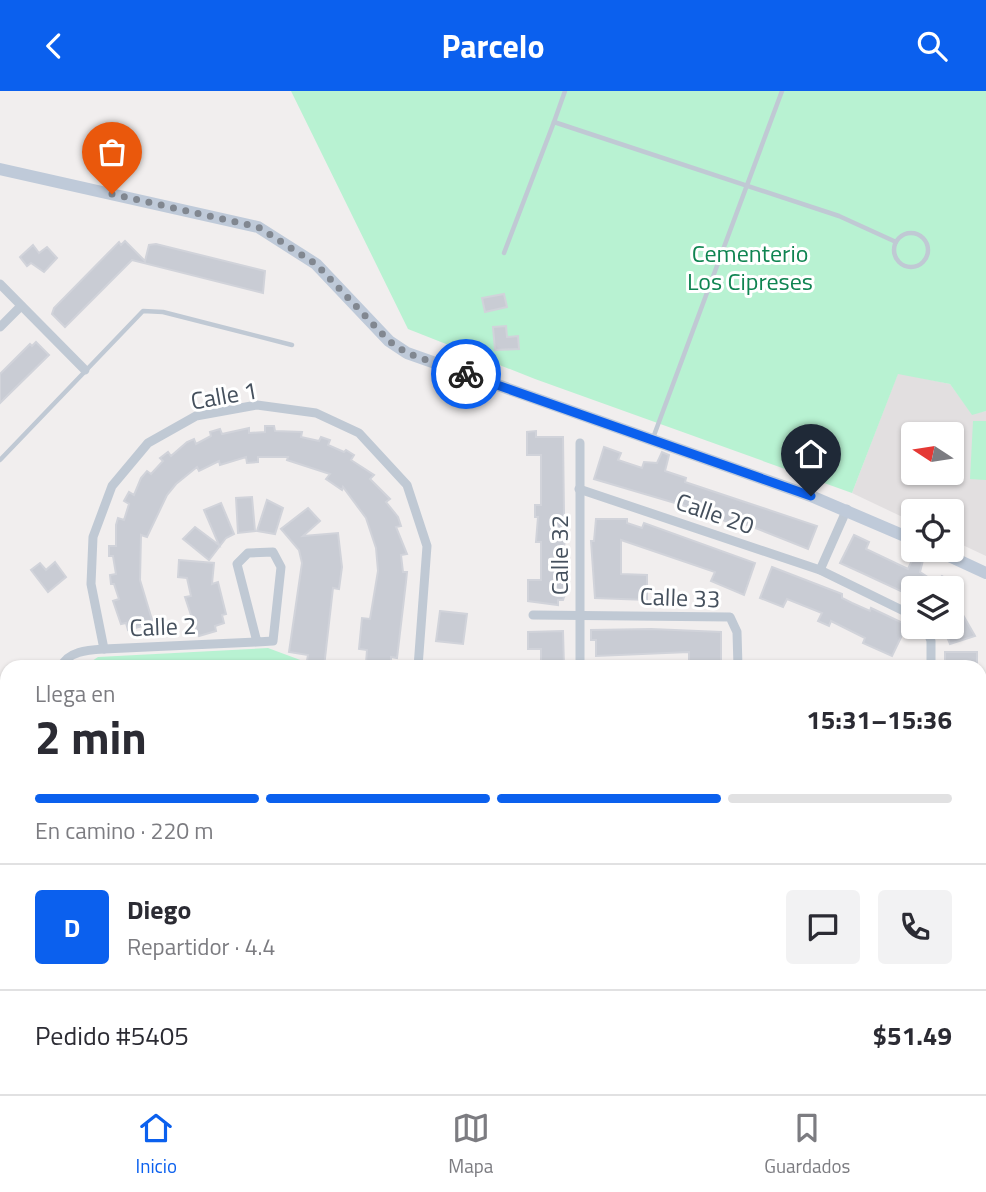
<!DOCTYPE html>
<html lang="es">
<meta charset="utf-8">
<style>
:root{--surface:#fff;--page:#f2f2f3;--text:#2b2b33;--muted:#7c7c81;--line:#e1e1e2;--accent:#0b60ee}
body{margin:0;font-family:"Titillium Web",sans-serif;background:var(--page);color:var(--text);height:100vh;display:flex;flex-direction:column;font-size:26px;white-space:nowrap}
*{box-sizing:border-box;margin:0}
p{font-size:23px;color:var(--muted)}
.icon{flex:none;width:38px;height:38px;fill:none;stroke:currentColor;stroke-width:2;stroke-linecap:round;stroke-linejoin:round}
.map{position:relative;flex:1;overflow:hidden}
.panel{position:absolute;left:0px;top:569px;width:987px;height:436px;display:flex;flex-direction:column;background:var(--surface);border-radius:21px 21px 0 0;box-shadow:0 2px 5px #0004}
.panel>*{flex:none}
.needle{width:46px;rotate:282deg}
.fabs{position:absolute;left:901px;top:331px;display:grid;gap:14px}
.fabs a{display:grid;place-items:center;width:63px;height:63px;border-radius:7px;background:var(--surface);box-shadow:0 2px 5px #0004;font-size:35px}
.pin{position:absolute;display:grid;place-items:center;width:60px;height:60px;color:#fff;margin:-72px -30px;border-radius:50% 50% 50% 0;rotate:-45deg;box-shadow:0 0 7px #0007}
.pin .icon{rotate:45deg}
.courier{position:absolute;display:grid;place-items:center;width:70px;height:70px;margin:-35px;border:5px solid #0b60ee;border-radius:50%;background:#fff;color:#222;box-shadow:0 2px 9px #0007}
.summary em{font-style:normal;font-weight:700}
.summary div{display:flex;flex-direction:column-reverse}
.summary{display:flex;align-items:center;justify-content:space-between;height:119px;padding:0 35px}
h1{font-size:46px;font-weight:700;line-height:52px}
.bar{display:grid;grid-template-columns:repeat(4,1fr);gap:10px 7px;align-content:center;height:84px;padding:0 35px}
.bar i{height:9px;border-radius:5px;background:var(--line)}
.bar .selected{background:var(--accent)}
.bar p{grid-column:span 4}
.line{display:flex;align-items:center;gap:18px;padding:0 35px;border-top:2px solid var(--line)}
.line div{flex:1}
.round{display:grid;place-items:center;flex:none;width:74px;height:74px;border-radius:7px;background:var(--page)}
header{display:flex;justify-content:space-between;align-items:center;height:91px;padding:0 35px;background:var(--accent);color:#fff;font-size:32px;font-weight:700}
.tab-bar{display:flex;justify-content:space-around;align-items:center;height:98px;border-top:2px solid var(--line);background:var(--surface);font-size:19px;color:var(--muted)}
.tab-bar a{display:grid;justify-items:center;gap:4px}
.tab-bar .selected{color:var(--accent)}
.map>svg:first-child{display:block}
.commercial{fill:#fdf8e5}
.education{fill:#e2dfe0;fill-rule:evenodd}
.green{fill:#b8f2d2}
.building{fill:#c9ccd4;stroke:#d1d3da;stroke-width:2}
.lines{fill:none;stroke-linecap:round;stroke-linejoin:round}
.lane{stroke:#c0c9d4;stroke-width:4.5}
.street{stroke:#c0c9d4;stroke-width:9}
.secondary{stroke:#bfcad9;stroke-width:12}
.done{stroke:#818790;stroke-width:7;stroke-dasharray:0 12.6}
.route{stroke:#0b60ee;stroke-width:9}
.labels{text-anchor:middle;stroke-width:6;stroke-linejoin:round;paint-order:stroke}
.park-label{font-size:24px;fill:#0f8451;stroke:#fff}
.street-label{font-size:24px;fill:#45505d;stroke:#fff}
</style>
<header><svg class="icon" aria-label="back" viewBox="0 0 24 24"><path d="M15 5l-7 7 7 7"/></svg>Parcelo<svg class="icon" aria-label="search" viewBox="0 0 24 24"><circle cx="10" cy="10" r="6"/><path d="M15 15l6 6"/></svg></header>
<div class="map">
<svg width="986" height="1003" viewBox="0 0 986 1003">
<rect width="100%" height="100%" fill="#f1eeee"/>
<polygon class="commercial" points="0,799 7,806 7,998 236,998 239,1003 0,1003"/>
<path class="education" d="M898 282 950 293 972 323 986 320V465L952 449V420H914L913 431 852 402ZM914 343H952V382H914Z"/>
<g class="green">
<polygon points="291,0 986,0 986,320 972,324 950,293 898,283 852,402 535,288 408,238"/>
<polygon points="973,330 986,330 986,389 970,388"/>
<polygon points="268,557 303,570 306,576 83,576 98,566"/>
</g>
<g class="building">
<polygon points="125,150 145,170 149,154 156,153 265,180 263,202 132,169 65,236 52,223 54,217 119,151 121,154"/>
<polygon points="33,154 39,162 47,156 57,167 44,181 31,172 27,175 20,166"/>
<polygon points="504,203 507,216 485,221 482,207"/>
<polygon points="506,235 507,246 518,245 519,258 495,259 493,236"/>
<polygon points="36,251 49,264 0,312 0,283 30,253 32,255"/>
<polygon points="265,335 274,335 275,340 302,341 301,346 319,350 321,346 330,349 328,354 344,361 346,359 354,364 351,369 374,384 370,388 390,408 386,411 398,426 401,435 396,436 407,463 401,464 403,481 407,481 406,491 397,567 391,566 391,575 366,572 367,559 359,558 362,527 370,528 378,480 376,457 366,427 343,396 342,399 326,388 330,383 287,369 288,366 258,366 258,371 247,372 246,366 220,374 219,370 199,380 197,376 176,393 167,404 147,446 141,444 140,489 153,532 128,539 126,532 121,533 113,510 119,508 114,493 111,493 110,484 116,483 113,465 109,465 109,455 116,455 116,434 118,427 124,429 129,413 124,410 129,401 134,404 141,387 147,380 151,383 163,370 160,367 168,361 171,365 187,351 194,348 196,353 211,345 210,341 220,338 222,343 249,337 249,342 265,341"/>
<polygon points="536,340 536,346 563,346 565,503 563,509 558,509 558,514 528,510 528,489 541,489 541,451 536,451 538,426 535,426 535,414 541,414 541,364 527,364 527,341"/>
<polygon points="604,356 621,362 618,369 642,377 644,371 657,372 662,361 669,364 665,380 686,387 685,391 817,435 808,458 758,438 742,432 734,434 702,420 594,388"/>
<polygon points="252,406 255,440 238,442 236,407"/>
<polygon points="267,409 283,417 275,443 257,440"/>
<polygon points="221,412 234,443 226,447 209,469 183,448 195,436 219,454 204,419"/>
<polygon points="308,417 320,430 303,445 338,442 342,476 339,498 333,497 324,576 306,576 308,564 289,561 302,472 299,459 281,438"/>
<polygon points="596,428 627,428 627,432 642,437 644,432 755,472 744,504 711,490 715,481 621,449 621,483 647,484 647,509 595,507 591,450 594,450"/>
<polygon points="854,444 869,451 866,458 908,478 914,465 923,469 920,481 937,492 942,485 960,497 909,495 905,502 860,481 840,472"/>
<polygon points="179,469 214,472 212,493 218,491 226,523 222,524 224,532 215,535 216,540 199,545 196,539 185,506 191,505 187,487 178,486"/>
<polygon points="55,471 66,486 48,501 31,479 40,472 46,479"/>
<polygon points="772,476 842,503 842,507 852,512 870,520 871,517 907,534 892,565 863,552 865,547 831,530 829,535 818,530 822,522 787,508 783,516 760,507"/>
<polygon points="440,520 467,523 463,553 436,550"/>
<polygon points="963,524 975,545 950,553 943,536 952,536 952,528"/>
<polygon points="651,538 721,541 721,576 689,576 689,561 596,565 596,549 591,549 591,539"/>
<polygon points="563,540 564,576 541,576 541,558 528,558 528,541"/>
<polygon points="945,561 977,561 977,572 973,572 973,576 945,576"/>
</g>
<g class="lines">
<g class="lane">
<polyline points="565,0 554,31 839,125 896,151"/>
<circle cx="911" cy="159" r="17"/>
<polyline points="504,162 554,31"/>
<polyline points="653,347 782,0"/>
<polyline points="0,369 143,220 163,221 292,254"/>
<polyline points="0,988 7,990"/>
<polyline points="33,998 42,1003"/>
<polyline points="416,998 438,1003"/>
<polyline points="399,1003 399,998"/>
</g>
<g class="street">
<polyline points="0,193 85,279"/>
<polyline points="0,236 21,215"/>
<polyline points="579,398 820,479 914,525"/>
<polyline points="820,479 847,418"/>
<polyline points="533,524 730,526 737,541 738,576"/>
<polyline points="926,536 931,550 931,576"/>
<polyline points="104,558 91,493 93,446 112,395 148,352 196,325 257,314 316,322 359,342 407,394 427,455 418,576"/>
<path d="M61 576C68 560 88 559 104 558L257 551 273 550 281 476 273 461 248 462 237 473 257 551"/>
<polyline points="580,576 580,352"/>
<polyline points="314,998 333,1003"/>
<polyline points="465,998 472,1003"/>
<polyline points="541,998 548,1003"/>
<polyline points="905,998 906,1003"/>
<polyline points="962,998 962,1003"/>
<polyline points="498,1003 505,998"/>
</g>
<g class="secondary">
<polyline points="0,78 258,136 316,173 389,250 407,262 811,405 914,449"/>
<polyline points="934,458 986,482"/>
</g>
</g>
<g class="lines">
<polyline class="done" points="112,103 258,136 316,173 389,250 407,262 466,283"/>
<polyline class="route" points="466,283 811,405"/>
</g>
<g class="labels">
<g class="park-label">
<text x="750" y="171">Cementerio<tspan x="750" dy="28">Los Cipreses</tspan></text>
</g>
<g class="street-label">
<text transform="translate(224 305) rotate(-10)" y="8">Calle 1</text>
<text transform="translate(715 423) rotate(19)" y="8">Calle 20</text>
<text transform="translate(560 464) rotate(-90)" y="8">Calle 32</text>
<text transform="translate(680 507) rotate(2)" y="8">Calle 33</text>
<text transform="translate(163 536) rotate(-2)" y="8">Calle 2</text>
</g>
</g>
</svg>
<div class="fabs">
<a><svg class="needle" viewBox="-14 -14 28 28"><path d="M0-13l5 13h-10z" fill="#e53935"/><path d="M0 13l5-13h-10z" fill="#7c7c81"/></svg></a>
<a><svg class="icon" aria-label="locate" viewBox="0 0 24 24"><circle cx="12" cy="12" r="6"/><path d="M12 2v4M12 18v4M2 12h4M18 12h4"/></svg></a>
<a><svg class="icon" aria-label="layers" viewBox="0 0 24 24"><path d="M12 4l9 5-9 5-9-5zM3 14l9 5 9-5"/></svg></a>
</div>
<div class="pin" style="left:112px;top:103px;background:#ea580c"><svg class="icon" aria-label="bag" viewBox="0 0 24 24"><path d="M5 8h14l-1 12H6zM9 8a3 3 0 0 1 6 0"/></svg></div>
<div class="pin" style="left:811px;top:405px;background:#1f2937"><svg class="icon" aria-label="home" viewBox="0 0 24 24"><path d="M3 11l9-7 9 7M6 9v11h12V9"/></svg></div>
<div class="courier" style="left:466px;top:283px"><svg class="icon" aria-label="bike" viewBox="0 0 24 24"><circle cx="6" cy="16" r="4"/><circle cx="18" cy="16" r="4"/><path d="M6 16l4-8h5l3 8M10 8l3 8H6M13 5h3"/></svg></div>
<section class="panel">
<div class="summary"><div><h1>2 min</h1><p>Llega en</p></div><em>15:31–15:36</em></div>
<div class="bar"><i class="selected"></i><i class="selected"></i><i class="selected"></i><i></i><p>En camino · 220 m</p></div>
<div class="line" style="height:126px"><b class="round" style="background:var(--accent);color:#fff">D</b><div><b>Diego</b><p>Repartidor · 4.4</p></div><a class="round"><svg class="icon" aria-label="chat" viewBox="0 0 24 24"><path d="M4 5h16v11H9l-5 4z"/></svg></a><a class="round"><svg class="icon" aria-label="phone" viewBox="0 0 24 24"><path d="M5 4h4l2 5-3 2q2 4 5 5l2-3 5 2v4C11 20 4 13 5 4z"/></svg></a></div>
<div class="line" style="height:91px"><div>Pedido #5405</div><b>$51.49</b></div>
</section>
</div>
<nav class="tab-bar">
<a class="selected"><svg class="icon" aria-label="home" viewBox="0 0 24 24"><path d="M3 11l9-7 9 7M6 9v11h12V9"/></svg>Inicio</a>
<a><svg class="icon" aria-label="map" viewBox="0 0 24 24"><path d="M3 6l6-2 6 2 6-2v14l-6 2-6-2-6 2zM9 4v14M15 6v14"/></svg>Mapa</a>
<a><svg class="icon" aria-label="saved" viewBox="0 0 24 24"><path d="M7 4h10v16l-5-4-5 4z"/></svg>Guardados</a>
</nav>
